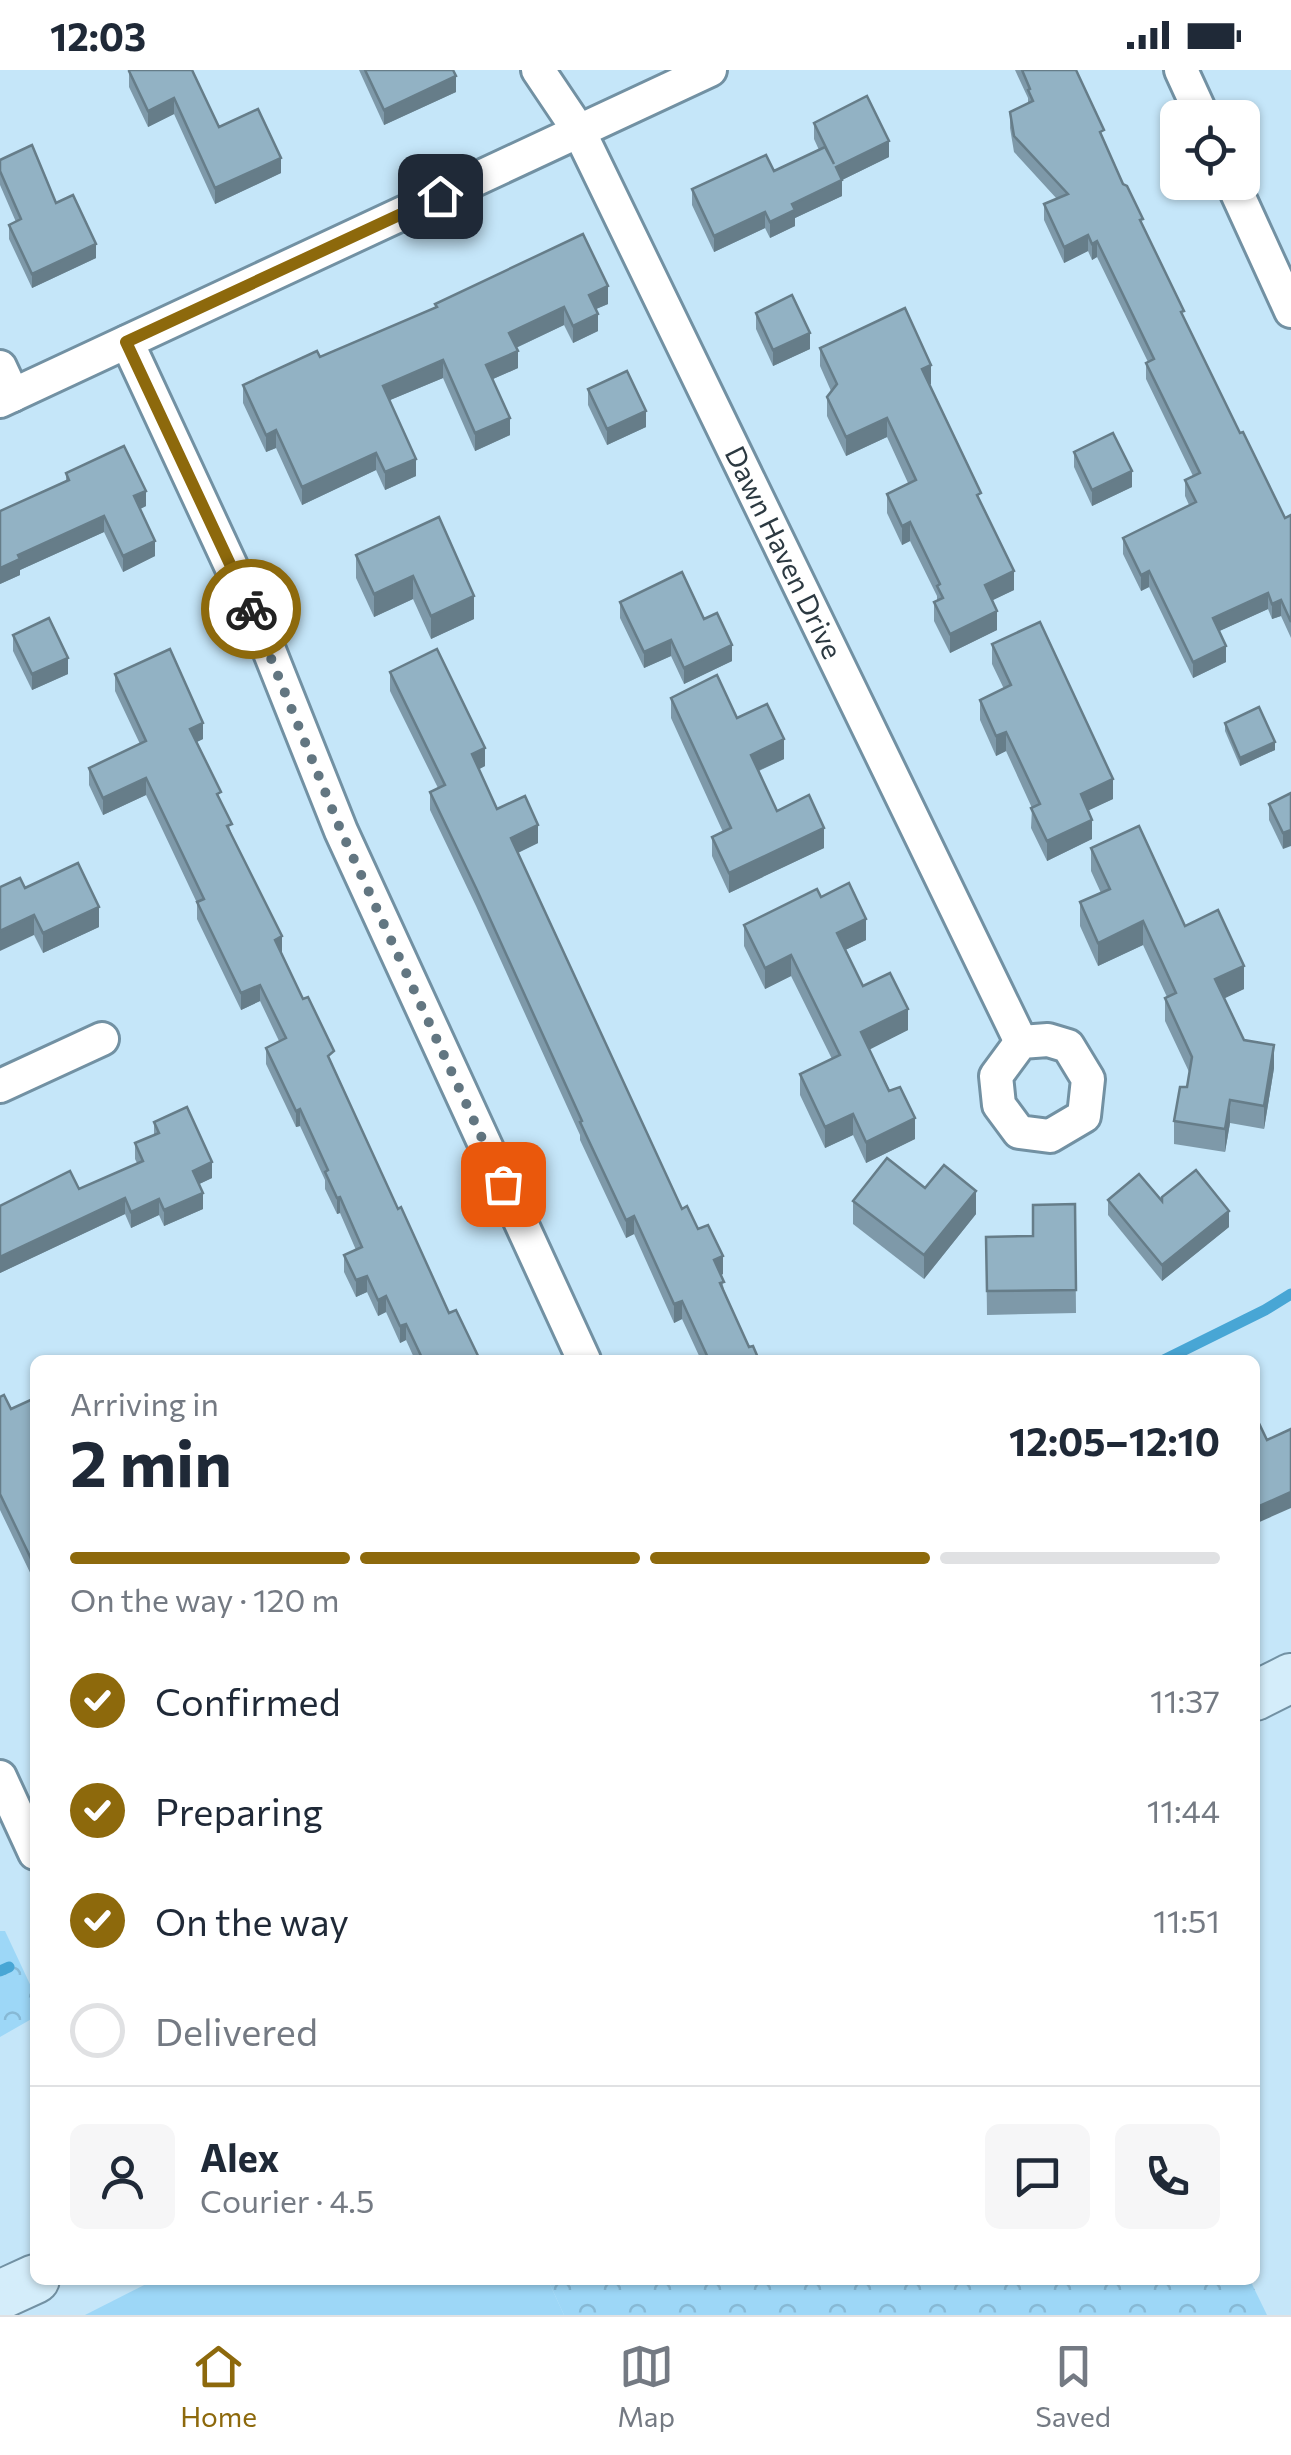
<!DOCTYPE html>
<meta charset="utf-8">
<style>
:root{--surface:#fff;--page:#f6f6f7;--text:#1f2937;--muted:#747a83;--line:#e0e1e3;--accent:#8d690c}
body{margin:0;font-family:Commissioner,sans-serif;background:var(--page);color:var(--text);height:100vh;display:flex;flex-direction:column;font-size:38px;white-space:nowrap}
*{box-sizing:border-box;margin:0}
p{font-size:32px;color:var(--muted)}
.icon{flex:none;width:55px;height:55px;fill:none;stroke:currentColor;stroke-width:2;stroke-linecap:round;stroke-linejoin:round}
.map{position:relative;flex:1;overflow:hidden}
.panel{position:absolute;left:30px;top:1285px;width:1230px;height:930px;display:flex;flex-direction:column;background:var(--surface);border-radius:15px;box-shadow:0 2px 8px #0004}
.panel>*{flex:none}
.fabs{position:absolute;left:1160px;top:30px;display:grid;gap:20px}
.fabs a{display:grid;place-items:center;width:100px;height:100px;border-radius:15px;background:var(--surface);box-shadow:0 2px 8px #0004;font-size:50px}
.pin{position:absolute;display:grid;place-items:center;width:85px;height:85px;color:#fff;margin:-42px;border-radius:20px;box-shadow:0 5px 15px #0006}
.courier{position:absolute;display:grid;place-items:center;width:100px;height:100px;margin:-50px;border:8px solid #8d690c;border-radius:50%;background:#fff;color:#222;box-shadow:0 2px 12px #0007}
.headline em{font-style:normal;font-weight:700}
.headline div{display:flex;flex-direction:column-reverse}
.headline{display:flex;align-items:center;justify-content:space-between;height:170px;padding:0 40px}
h1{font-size:65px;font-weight:700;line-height:75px}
.bar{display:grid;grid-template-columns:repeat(4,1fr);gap:15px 10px;align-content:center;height:120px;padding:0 40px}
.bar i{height:12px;border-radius:8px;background:var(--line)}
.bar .current{background:var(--accent)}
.bar p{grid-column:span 4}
.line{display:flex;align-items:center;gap:25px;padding:0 40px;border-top:2px solid var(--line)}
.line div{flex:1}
.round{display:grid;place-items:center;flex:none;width:105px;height:105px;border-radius:15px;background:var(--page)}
ol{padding:0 40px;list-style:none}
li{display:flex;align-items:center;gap:30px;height:110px}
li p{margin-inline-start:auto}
li .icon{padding:10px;border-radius:50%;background:var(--accent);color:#fff;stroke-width:4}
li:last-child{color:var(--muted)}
li i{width:55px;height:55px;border:5px solid var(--line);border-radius:50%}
.status{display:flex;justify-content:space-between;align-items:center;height:70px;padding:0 50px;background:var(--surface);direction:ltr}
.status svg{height:28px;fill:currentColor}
.tab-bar{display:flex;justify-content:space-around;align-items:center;height:140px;border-top:2px solid var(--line);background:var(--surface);font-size:28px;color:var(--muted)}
.tab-bar a{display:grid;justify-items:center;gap:5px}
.tab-bar .current{color:var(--accent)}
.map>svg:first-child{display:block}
.forest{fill:url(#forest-crowns)}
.green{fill:#9dd7f7}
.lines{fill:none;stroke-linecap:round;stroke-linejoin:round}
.stream{stroke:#48a6d5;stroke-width:11}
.minor-casing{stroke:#7291a3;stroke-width:38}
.secondary-casing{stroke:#7291a3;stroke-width:52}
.minor{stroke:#fff;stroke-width:32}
.secondary{stroke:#d4edfa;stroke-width:48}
.wall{fill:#7e99a9}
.shaded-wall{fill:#667d89}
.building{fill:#92b2c4;stroke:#667d89;stroke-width:2.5}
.done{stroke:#627681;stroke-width:10;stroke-dasharray:0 18}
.route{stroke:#8d690c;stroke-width:12}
.labels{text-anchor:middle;stroke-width:8;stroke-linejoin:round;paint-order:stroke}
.street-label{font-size:28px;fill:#2c3941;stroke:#fff}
</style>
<div class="status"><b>12:03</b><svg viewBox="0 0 49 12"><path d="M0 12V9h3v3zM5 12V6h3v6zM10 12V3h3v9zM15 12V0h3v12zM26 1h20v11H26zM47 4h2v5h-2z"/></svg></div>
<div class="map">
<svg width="1291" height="2245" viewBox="0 0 1291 2245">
<defs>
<pattern id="forest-crowns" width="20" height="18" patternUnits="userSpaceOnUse" patternTransform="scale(2.5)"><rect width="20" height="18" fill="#9dd7f7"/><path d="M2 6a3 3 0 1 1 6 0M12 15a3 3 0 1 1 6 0" fill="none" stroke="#87b9d5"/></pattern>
</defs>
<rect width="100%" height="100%" fill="#c5e6f9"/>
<g class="forest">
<polygon points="0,1861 5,1861 35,1925 35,1947 0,1967"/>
<polygon points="548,2210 1250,2210 1267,2245 564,2245"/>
</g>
<polygon class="green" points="154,2210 548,2210 564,2245 85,2245"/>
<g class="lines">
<g class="stream">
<polyline points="1164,1290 1265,1240 1291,1224"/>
<polyline points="0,1901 9,1897"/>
</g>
<defs>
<g id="minor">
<path id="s1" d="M538 0 579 61 1021 972"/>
<polyline points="1181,0 1203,48"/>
<polyline points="1232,112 1291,241"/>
<polyline points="127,272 263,565 341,761 584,1290"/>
<polyline points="0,297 13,325"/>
<polyline points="0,331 710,0"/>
<polygon points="1048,970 1068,976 1088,1009 1084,1046 1050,1066 1019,1062 999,1035 996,1006 1021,972"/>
<polyline points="0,1016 102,969"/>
<polyline points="0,1707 35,1783"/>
</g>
<g id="secondary">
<polyline points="1255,1626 1291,1608"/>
<polyline points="0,2225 35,2209"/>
</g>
</defs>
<use href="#minor" class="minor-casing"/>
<use href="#secondary" class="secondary-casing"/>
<use href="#minor" class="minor"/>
<use href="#secondary" class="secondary"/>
</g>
<g class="wall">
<polygon points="359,0 453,0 456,22 384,55"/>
<polygon points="1015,0 1076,0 1104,70 1184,250 1240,363 1285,448 1291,445 1291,568 1281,546 1272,549 1268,539 1219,561 1226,592 1193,608 1149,517 1141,521 1123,484 1123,468 1189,435 1185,426 1185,410 1193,406 1146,309 1146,293 1148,292 1097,187 1092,190 1088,181 1064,193 1044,150 1044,134 1057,129 1014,82 1010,58 1010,42 1028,34 1028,28"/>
<polygon points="129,1 219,57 281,103 215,134 174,44 148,57 129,17"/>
<polygon points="814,53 889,87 842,110 842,126 795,148 795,156 770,168 765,158 714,182 692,135 692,119 774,101 819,80 814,69"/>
<polygon points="0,90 56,133 96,188 32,218 9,169 9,155 16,152 0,115"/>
<polygon points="435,234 608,234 596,239 598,261 573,273 564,255 516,278 518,298 493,309 510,365 475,381 443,308 390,330 416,406 385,420 376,400 302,435 276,378 266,382 243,333 243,315 320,287 435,238"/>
<polygon points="756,243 810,279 773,296 756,259"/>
<polygon points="820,278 931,314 929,315 981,433 1014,520 992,530 997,560 950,583 934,551 934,532 937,531 937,526 910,471 902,475 887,443 887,424 908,413 887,367 846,386 827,346 827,327 831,321 820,296"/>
<polygon points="588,319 646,357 607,375 588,335"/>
<polygon points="1074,382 1132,417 1092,436 1074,397"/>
<polygon points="66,403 146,436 140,439 155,486 123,502 104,462 20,500 20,505 0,514 0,441 66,412"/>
<polygon points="439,447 474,549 431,569 413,529 374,547 356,508 356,485"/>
<polygon points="620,532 704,549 732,591 684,614 671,586 644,598 620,548"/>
<polygon points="13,565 68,604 32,620 13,581"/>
<polygon points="992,574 1113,729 1088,740 1092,769 1047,791 1031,758 1032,738 1006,681 996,686 980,650 980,630 1004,619 992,594"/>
<polygon points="390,602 485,696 479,699 497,739 538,773 518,783 682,1139 698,1159 723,1204 721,1205 724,1220 749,1277 759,1290 701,1290 682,1249 674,1253 634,1164 626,1168 580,1070 580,1065 476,836 430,740 430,722 438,718 390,621"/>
<polygon points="115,604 203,669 197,672 221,732 232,765 282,883 281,883 398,1139 449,1243 480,1290 415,1290 406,1270 400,1273 386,1242 378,1246 367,1222 356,1227 344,1202 344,1185 356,1180 340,1143 337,1144 325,1119 325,1110 300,1056 296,1057 266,994 266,978 279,971 260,931 241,940 197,849 197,833 146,725 103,745 89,715 89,698 140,674 115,621"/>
<polygon points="671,628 737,648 784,689 759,701 777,741 824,778 729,823 712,786 712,767 723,762 671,648"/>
<polygon points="1225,653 1275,680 1240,696 1225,661"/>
<polygon points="1291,723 1283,779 1269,750 1269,734"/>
<polygon points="1091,778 1185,856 1244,919 1224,928 1244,970 1274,998 1264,1059 1230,1053 1225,1082 1174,1074 1174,1051 1187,1017 1190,1004 1165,951 1165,928 1167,927 1143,875 1098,896 1080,856 1080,832 1101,823 1091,801"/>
<polygon points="25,818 99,857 43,883 34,865"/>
<polygon points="821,827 866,870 845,880 863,916 908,960 869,979 915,1069 866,1093 853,1065 825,1078 800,1025 800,1004 832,989 791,906 765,919 744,876 744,855"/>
<polygon points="154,1052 212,1108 199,1114 203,1139 164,1156 159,1145 131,1158 125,1144 0,1203 0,1136 79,1119 137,1093 135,1089 135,1073 154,1065"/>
<polygon points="925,1118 976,1144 924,1209 853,1154 853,1131"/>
<polygon points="1108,1130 1162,1131 1229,1157 1162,1211 1108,1145"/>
<polygon points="1075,1134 1076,1243 987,1245 986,1167 1033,1166"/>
<polygon points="0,1327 11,1339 35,1328 35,1513 0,1440"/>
</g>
<g class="shaded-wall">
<polygon points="456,6 456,22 384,55 384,40"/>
<polygon points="174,28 174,44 148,57 148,41"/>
<polygon points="889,71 889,87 842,110 842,126 795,148 795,156 770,168 770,152 836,97"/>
<polygon points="281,88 281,103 215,134 215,118"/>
<polygon points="765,142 765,158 714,182 714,166"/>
<polygon points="1088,165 1088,181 1064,193 1064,177"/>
<polygon points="1097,171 1097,187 1092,190 1092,174"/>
<polygon points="96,174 96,188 32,218 32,204"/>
<polygon points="608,216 608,234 589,242 589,225"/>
<polygon points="564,237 564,255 509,281 509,263"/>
<polygon points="598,244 598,261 573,273 573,256"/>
<polygon points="810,263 810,279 773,296 773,280"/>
<polygon points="518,281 518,298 486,312 486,295"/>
<polygon points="443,290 443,308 383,333 383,316"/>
<polygon points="931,295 931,314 922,318 922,299"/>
<polygon points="646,341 646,357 607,375 607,359"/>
<polygon points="510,348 510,365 475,381 475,363"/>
<polygon points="887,348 887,367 846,386 846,367"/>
<polygon points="276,360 276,378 266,382 266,365"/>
<polygon points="376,383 376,400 302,435 302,417"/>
<polygon points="416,389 416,406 385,420 385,402"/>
<polygon points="1132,401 1132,417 1092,436 1092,420"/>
<polygon points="146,421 146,436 134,442 134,426"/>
<polygon points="104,446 104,462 20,500 20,505 0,514 0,498 18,485"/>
<polygon points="910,452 910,471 902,475 902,456"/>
<polygon points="155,471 155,486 123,502 123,486"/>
<polygon points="1014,501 1014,520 985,534 985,515"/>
<polygon points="1149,501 1149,517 1141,521 1141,505"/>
<polygon points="413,506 413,529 374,547 374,524"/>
<polygon points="1268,523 1268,539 1213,564 1213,548"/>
<polygon points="474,526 474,549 431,569 431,546"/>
<polygon points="1281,530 1281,546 1272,549 1272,534"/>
<polygon points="997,541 997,560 950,583 950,564"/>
<polygon points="671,570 671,586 644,598 644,582"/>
<polygon points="732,575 732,591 684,614 684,598"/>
<polygon points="1226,576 1226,592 1193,608 1193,592"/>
<polygon points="68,588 68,604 32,620 32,604"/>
<polygon points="203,653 203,669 190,675 190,659"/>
<polygon points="1006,662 1006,681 996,686 996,666"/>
<polygon points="784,669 784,689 751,704 751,685"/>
<polygon points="1275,672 1275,680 1240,696 1240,688"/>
<polygon points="485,678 485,696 472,703 472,684"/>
<polygon points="146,708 146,725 103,745 103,728"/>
<polygon points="1113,709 1113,729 1081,744 1081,724"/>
<polygon points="1092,750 1092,769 1047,791 1047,771"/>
<polygon points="538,755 538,773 511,786 511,768"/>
<polygon points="824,758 824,778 729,823 729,803"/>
<polygon points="1291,760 1291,776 1283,779 1283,763"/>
<polygon points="99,837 99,857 43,883 43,863"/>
<polygon points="34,845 34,865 0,881 0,861"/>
<polygon points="866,849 866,870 837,884 837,863"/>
<polygon points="1143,851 1143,875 1098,896 1098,873"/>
<polygon points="282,866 282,883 275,886 275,870"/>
<polygon points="791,885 791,906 765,919 765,898"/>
<polygon points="1244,896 1244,919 1215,933 1215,909"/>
<polygon points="260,915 260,931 241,940 241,923"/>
<polygon points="908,939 908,960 861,984 861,962"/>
<polygon points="1274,975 1274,998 1264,1059 1264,1036"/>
<polygon points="1230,1030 1230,1053 1225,1082 1225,1059"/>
<polygon points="300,1039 300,1056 296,1057 296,1041"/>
<polygon points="853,1044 853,1065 825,1078 825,1057"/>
<polygon points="915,1048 915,1069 866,1093 866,1072"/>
<polygon points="212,1092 212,1108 193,1117 193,1101"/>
<polygon points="976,1121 976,1144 924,1209 924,1185"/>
<polygon points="203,1123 203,1139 164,1156 164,1140"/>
<polygon points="340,1127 340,1143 337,1144 337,1128"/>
<polygon points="125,1128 125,1144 0,1203 0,1187"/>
<polygon points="159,1129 159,1145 131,1158 131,1142"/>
<polygon points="1229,1141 1229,1157 1162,1211 1162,1195"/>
<polygon points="634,1146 634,1164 626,1168 626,1150"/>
<polygon points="723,1186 723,1204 714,1209 714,1190"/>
<polygon points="367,1206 367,1222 356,1227 356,1210"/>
<polygon points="386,1226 386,1242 378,1246 378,1230"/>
<polygon points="682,1231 682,1249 674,1253 674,1234"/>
<polygon points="406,1254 406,1270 400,1273 400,1256"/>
<polygon points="1291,1422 1291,1438 1255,1454 1255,1438"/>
</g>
<g class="building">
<polygon points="130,0 192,0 219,57 258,39 281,88 215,118 174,28 148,41 129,1"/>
<polygon points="365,0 453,0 456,6 384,40"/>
<polygon points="1022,0 1076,0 1104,60 1100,62 1123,114 1127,116 1143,149 1140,150 1184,241 1181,242 1240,363 1243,362 1285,448 1291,445 1291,552 1281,530 1272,534 1268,523 1213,548 1226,576 1193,592 1149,501 1141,505 1123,468 1196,432 1185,410 1200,403 1146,293 1154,289 1097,171 1092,174 1088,165 1064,177 1044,134 1068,124 1014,66 1010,42 1033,31 1028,20 1030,19"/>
<polygon points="867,26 889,71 836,97 842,110 792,134 795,140 770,152 765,142 714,166 692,119 766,85 774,101 825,77 834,94 814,53"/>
<polygon points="32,75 56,133 73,125 96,174 32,204 9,155 21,149 0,101 0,90"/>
<polygon points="583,164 608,216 589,225 598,244 573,256 564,237 509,263 518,281 486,295 510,348 475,363 443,290 383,316 416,389 385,402 376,383 302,417 276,360 266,365 243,315 317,281 320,287 437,237 435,234"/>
<polygon points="792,225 810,263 773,280 756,243"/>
<polygon points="905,238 931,295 922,299 981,423 977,425 1014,501 985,515 997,541 950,564 934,532 943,528 937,516 940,514 910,452 902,456 887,424 916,410 887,348 846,367 827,327 837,314 820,278"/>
<polygon points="627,301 646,341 607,359 588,319"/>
<polygon points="1113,363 1132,401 1092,420 1074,382"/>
<polygon points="124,376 146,421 134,426 155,471 123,486 104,446 18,485 20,489 0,498 0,441 69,410 66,403"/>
<polygon points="439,447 474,526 431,546 413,506 374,524 356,485"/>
<polygon points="682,502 704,549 717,543 732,575 684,598 671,570 644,582 620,532"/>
<polygon points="49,548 68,588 32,604 13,565"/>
<polygon points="1040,552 1113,709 1081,724 1092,750 1047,771 1031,738 1040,734 1006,662 996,666 980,630 1011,615 992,574"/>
<polygon points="170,579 203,653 190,659 221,722 217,724 232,754 227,756 282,866 275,870 303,929 308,927 334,981 328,986 398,1139 401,1137 449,1243 456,1240 480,1290 423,1290 406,1254 400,1256 386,1226 378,1230 367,1206 356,1210 344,1185 362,1177 340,1127 337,1128 325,1102 328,1100 300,1039 296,1041 266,978 286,968 260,915 241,923 197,832 204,829 146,708 103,728 89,698 146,671 115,604"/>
<polygon points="437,579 485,678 472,684 497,739 525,726 538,755 511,768 682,1139 687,1136 698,1159 708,1155 723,1186 714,1190 724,1212 720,1213 749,1277 753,1276 759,1290 709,1290 682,1231 674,1234 634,1146 626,1150 580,1052 582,1051 476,818 430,722 445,715 390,602"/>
<polygon points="717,605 737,648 767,634 784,669 751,685 777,741 809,725 824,758 729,803 712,767 731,758 671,628"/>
<polygon points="1259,637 1275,672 1240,688 1225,653"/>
<polygon points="1291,723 1291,760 1283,763 1269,734"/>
<polygon points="1139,756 1185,856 1218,840 1244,896 1215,909 1244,970 1274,975 1264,1036 1230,1030 1225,1059 1174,1051 1180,1017 1187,1017 1192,987 1165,928 1176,923 1143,851 1098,873 1080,832 1110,819 1091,778"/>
<polygon points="78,793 99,837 43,863 34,845 0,861 0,817 20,808 25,818"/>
<polygon points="849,813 866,849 837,863 863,916 890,903 908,939 861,962 889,1021 900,1017 915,1048 866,1072 853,1044 825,1057 800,1004 840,985 791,885 765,898 744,855 817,819 821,827"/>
<polygon points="187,1037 212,1092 193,1101 203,1123 164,1140 159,1129 131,1142 125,1128 0,1187 0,1136 70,1101 79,1119 143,1091 135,1073 159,1063 154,1052"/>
<polygon points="887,1088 925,1118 944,1095 976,1121 924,1185 853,1131"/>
<polygon points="1196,1100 1229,1141 1162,1195 1108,1130 1139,1104 1162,1131 1162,1127"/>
<polygon points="1075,1134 1076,1220 987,1221 986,1167 1033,1166 1033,1135"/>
<polygon points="4,1325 11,1339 35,1328 35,1497 0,1424 0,1327"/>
<polygon points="1255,1345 1267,1370 1291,1359 1291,1422 1255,1438"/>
</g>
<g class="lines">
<polyline class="done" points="251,539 341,761 503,1114"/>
<polyline class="route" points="251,539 126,272 440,126"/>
</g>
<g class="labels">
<g class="street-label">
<text dy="10" stroke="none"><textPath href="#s1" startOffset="542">Dawn Haven Drive</textPath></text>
</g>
</g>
</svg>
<div class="fabs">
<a><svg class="icon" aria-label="locate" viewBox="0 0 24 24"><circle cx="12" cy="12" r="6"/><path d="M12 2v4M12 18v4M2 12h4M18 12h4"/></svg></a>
</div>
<div class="pin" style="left:503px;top:1114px;background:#ea580c"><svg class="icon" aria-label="bag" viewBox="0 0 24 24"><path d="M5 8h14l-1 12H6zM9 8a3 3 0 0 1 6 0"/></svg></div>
<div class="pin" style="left:440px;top:126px;background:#1f2937"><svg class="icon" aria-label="home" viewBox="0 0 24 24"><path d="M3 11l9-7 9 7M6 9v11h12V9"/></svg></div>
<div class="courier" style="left:251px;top:539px"><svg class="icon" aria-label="bike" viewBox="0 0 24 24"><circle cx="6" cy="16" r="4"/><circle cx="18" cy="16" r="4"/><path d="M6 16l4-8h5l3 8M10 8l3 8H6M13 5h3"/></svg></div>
<section class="panel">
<div class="headline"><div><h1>2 min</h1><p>Arriving in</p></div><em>12:05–12:10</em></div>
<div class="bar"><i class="current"></i><i class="current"></i><i class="current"></i><i></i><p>On the way · 120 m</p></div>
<ol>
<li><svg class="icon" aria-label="check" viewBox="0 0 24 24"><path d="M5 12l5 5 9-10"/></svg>Confirmed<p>11:37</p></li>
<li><svg class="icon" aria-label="check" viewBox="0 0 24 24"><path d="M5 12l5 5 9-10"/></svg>Preparing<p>11:44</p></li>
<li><svg class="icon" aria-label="check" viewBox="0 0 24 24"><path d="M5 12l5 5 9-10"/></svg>On the way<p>11:51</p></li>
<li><i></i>Delivered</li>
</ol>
<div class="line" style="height:180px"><a class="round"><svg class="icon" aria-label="person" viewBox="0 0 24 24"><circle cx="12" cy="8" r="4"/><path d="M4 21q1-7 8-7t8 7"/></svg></a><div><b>Alex</b><p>Courier · 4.5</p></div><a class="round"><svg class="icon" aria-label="chat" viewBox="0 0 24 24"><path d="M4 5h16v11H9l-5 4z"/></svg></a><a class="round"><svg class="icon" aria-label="phone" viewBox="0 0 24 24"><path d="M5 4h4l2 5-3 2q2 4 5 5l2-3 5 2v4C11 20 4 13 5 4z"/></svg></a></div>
</section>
</div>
<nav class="tab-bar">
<a class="current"><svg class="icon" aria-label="home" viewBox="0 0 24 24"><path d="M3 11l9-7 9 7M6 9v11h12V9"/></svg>Home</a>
<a><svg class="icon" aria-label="map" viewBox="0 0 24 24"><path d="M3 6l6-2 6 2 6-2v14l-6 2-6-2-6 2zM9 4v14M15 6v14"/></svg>Map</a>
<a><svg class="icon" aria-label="saved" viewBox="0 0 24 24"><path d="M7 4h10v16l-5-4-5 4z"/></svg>Saved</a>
</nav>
